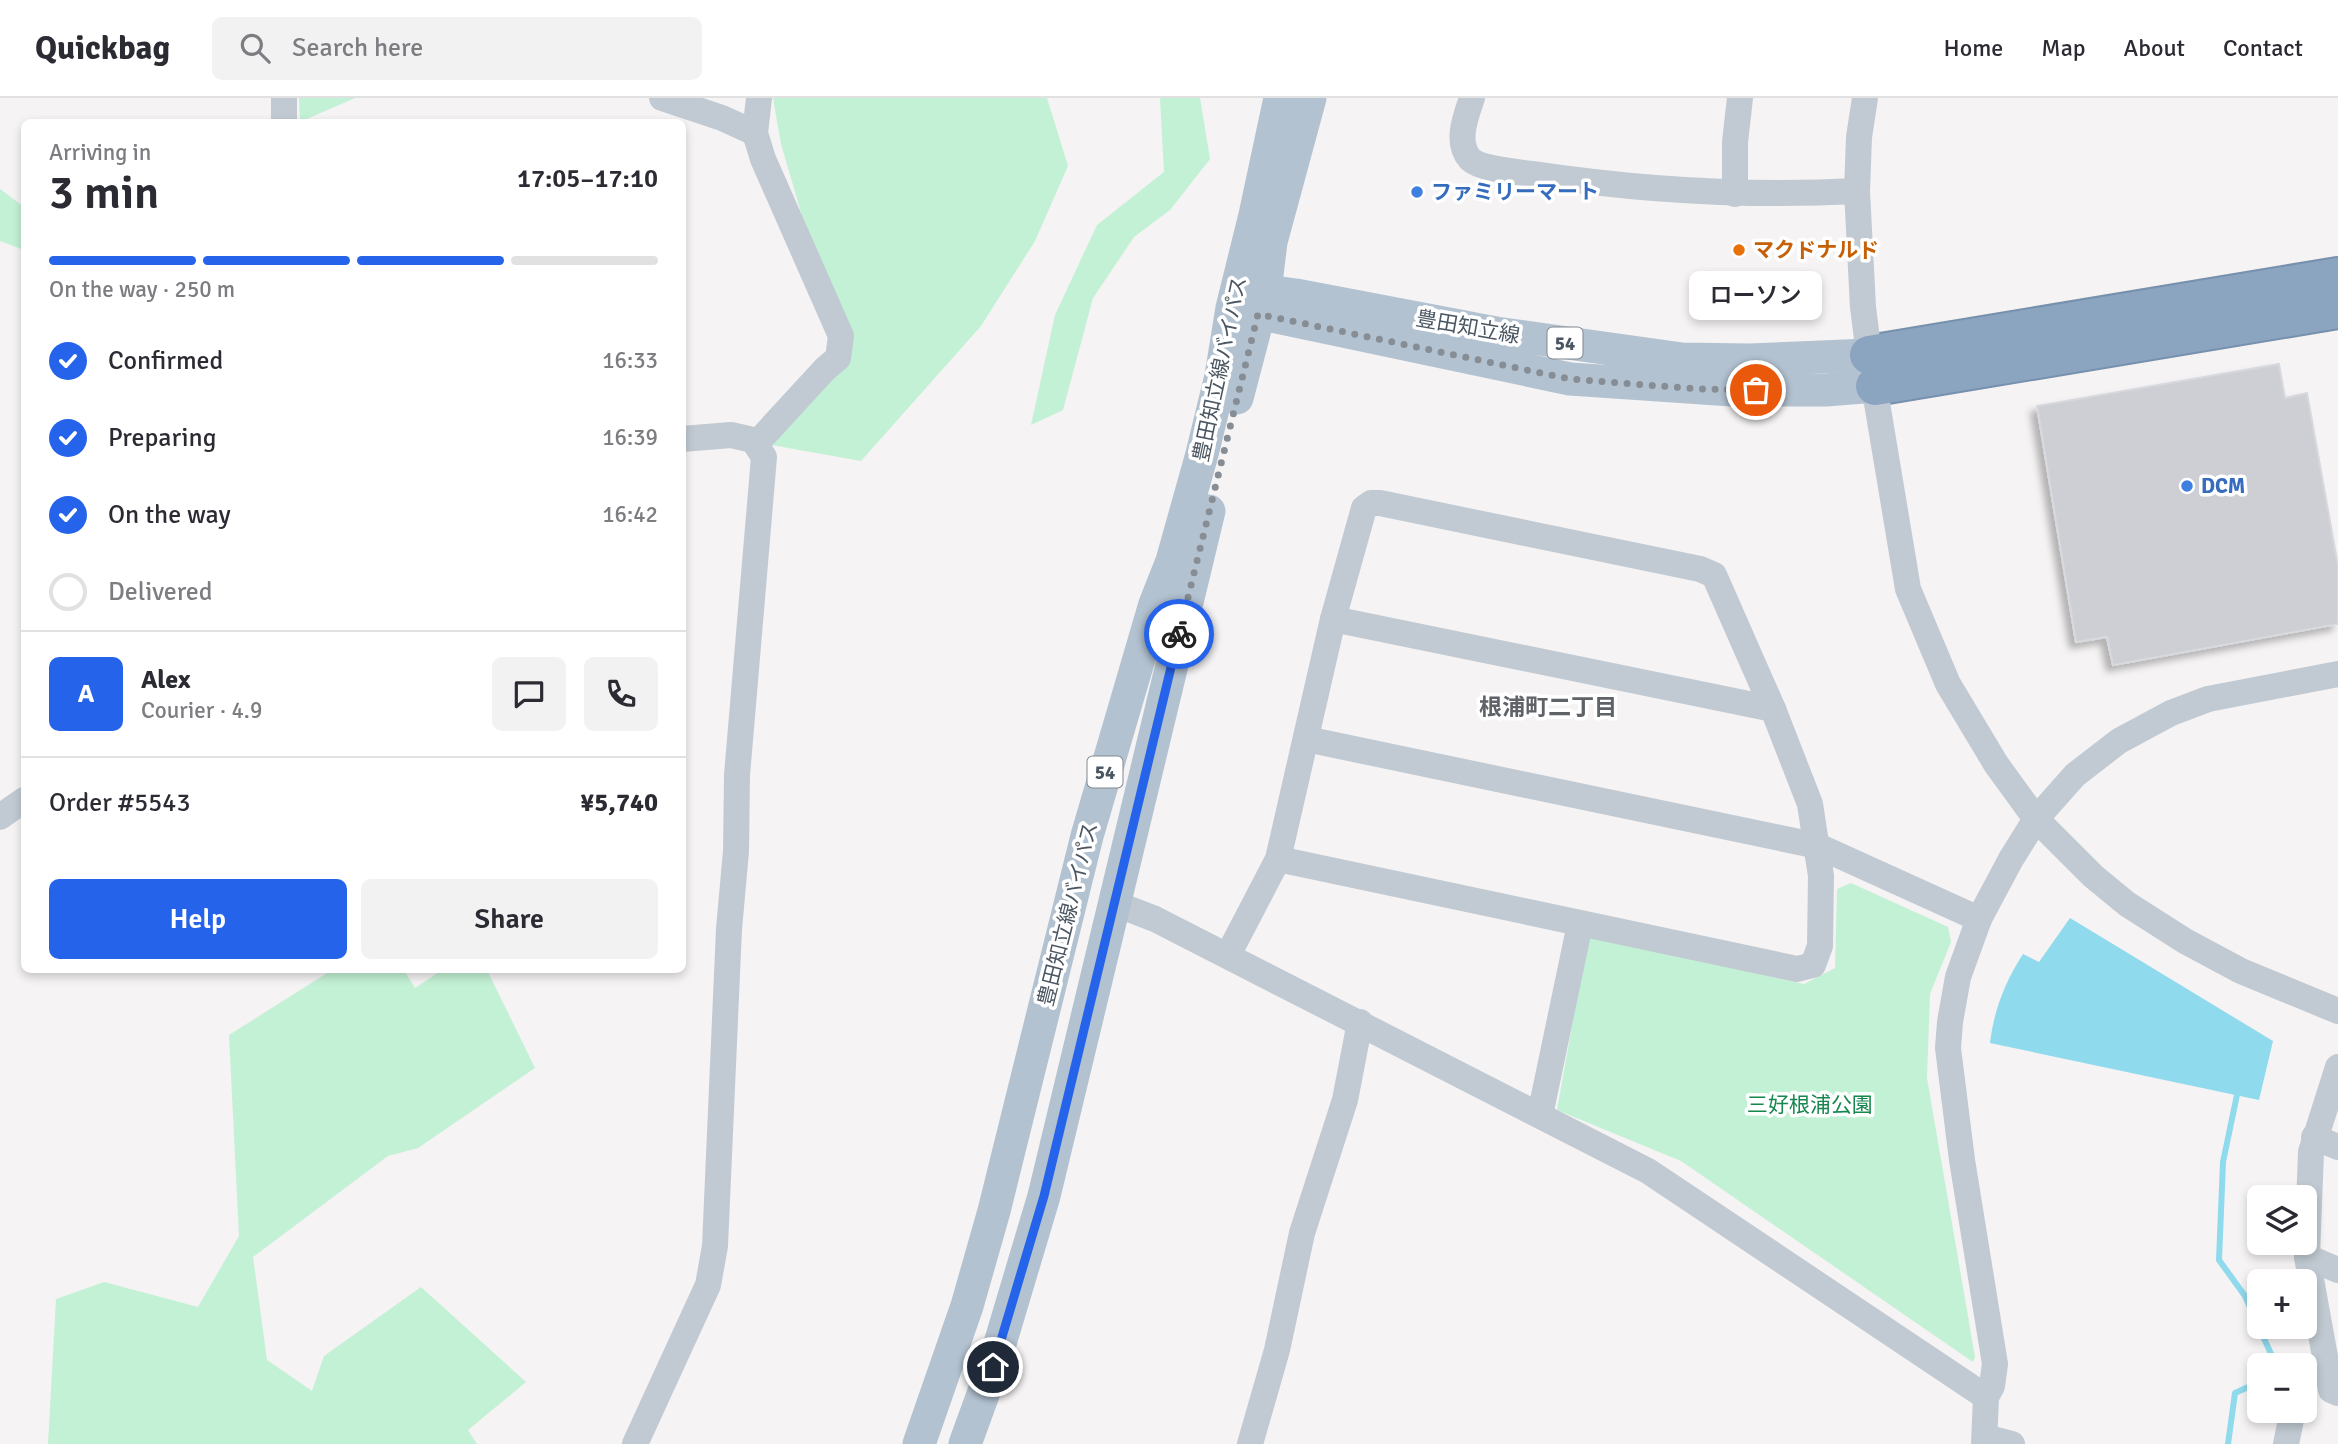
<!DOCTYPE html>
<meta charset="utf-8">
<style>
:root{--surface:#fff;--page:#f2f2f3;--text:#2b2b33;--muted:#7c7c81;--line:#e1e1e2;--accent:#2563eb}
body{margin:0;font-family:Signika,"Noto Sans JP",sans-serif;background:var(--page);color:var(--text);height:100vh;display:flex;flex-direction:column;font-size:26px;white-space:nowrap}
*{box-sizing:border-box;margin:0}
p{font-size:23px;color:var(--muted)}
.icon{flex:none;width:38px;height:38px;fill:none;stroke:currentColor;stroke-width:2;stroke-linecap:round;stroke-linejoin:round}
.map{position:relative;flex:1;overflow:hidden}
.panel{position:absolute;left:21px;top:21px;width:665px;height:854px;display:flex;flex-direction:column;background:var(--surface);border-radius:10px;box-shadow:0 4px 10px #0003}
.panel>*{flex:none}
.fabs{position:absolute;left:2247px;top:1087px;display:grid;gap:14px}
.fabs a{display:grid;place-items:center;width:70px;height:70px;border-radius:10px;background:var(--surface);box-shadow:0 4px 10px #0003;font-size:35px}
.pin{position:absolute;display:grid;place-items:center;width:60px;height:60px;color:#fff;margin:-30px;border:4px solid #fff;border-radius:50%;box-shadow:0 2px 7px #0007}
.courier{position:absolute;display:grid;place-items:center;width:70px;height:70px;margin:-35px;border:5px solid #2563eb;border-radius:50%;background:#fff;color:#222;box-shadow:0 2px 9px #0007}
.bubble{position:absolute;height:49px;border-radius:10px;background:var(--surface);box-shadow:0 4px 10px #0003;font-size:23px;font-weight:600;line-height:49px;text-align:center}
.overview em{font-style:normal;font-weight:600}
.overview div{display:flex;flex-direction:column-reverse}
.overview{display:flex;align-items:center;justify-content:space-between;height:119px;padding:0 28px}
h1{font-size:46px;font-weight:600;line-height:52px}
.bar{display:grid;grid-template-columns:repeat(4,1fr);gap:10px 7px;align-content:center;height:84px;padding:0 28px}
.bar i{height:9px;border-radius:5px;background:var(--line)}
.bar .active{background:var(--accent)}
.bar p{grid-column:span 4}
.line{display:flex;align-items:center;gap:18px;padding:0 28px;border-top:2px solid var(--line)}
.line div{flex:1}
.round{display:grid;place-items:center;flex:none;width:74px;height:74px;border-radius:10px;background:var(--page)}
ol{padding:0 28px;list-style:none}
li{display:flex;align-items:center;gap:21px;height:77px}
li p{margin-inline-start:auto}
li .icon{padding:7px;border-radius:50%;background:var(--accent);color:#fff;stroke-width:4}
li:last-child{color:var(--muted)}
li i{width:38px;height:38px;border:4px solid var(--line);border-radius:50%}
.action{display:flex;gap:14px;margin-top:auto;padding:14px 28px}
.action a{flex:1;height:80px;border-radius:10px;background:var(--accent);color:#fff;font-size:28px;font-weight:600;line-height:80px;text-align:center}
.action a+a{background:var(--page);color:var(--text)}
header{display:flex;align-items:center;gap:42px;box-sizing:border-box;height:98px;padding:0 35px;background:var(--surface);border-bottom:2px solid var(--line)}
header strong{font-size:33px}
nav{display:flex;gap:38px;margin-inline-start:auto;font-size:24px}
.search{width:490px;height:63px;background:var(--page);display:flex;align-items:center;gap:18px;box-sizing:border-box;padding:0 24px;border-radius:10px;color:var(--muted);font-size:26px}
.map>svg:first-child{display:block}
.green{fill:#c3f1d5}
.water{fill:#90daee}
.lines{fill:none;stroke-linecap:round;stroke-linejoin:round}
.stream{stroke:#90daee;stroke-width:6}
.building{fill:#cdcfd5;stroke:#d7d9de;stroke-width:2;filter:url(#shadow)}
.highway-casing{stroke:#7690ad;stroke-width:42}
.minor{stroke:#c1cad2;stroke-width:26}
.major{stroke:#b3c2d1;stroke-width:33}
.highway{stroke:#8ba5c1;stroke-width:38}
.done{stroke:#868d94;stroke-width:7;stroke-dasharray:0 12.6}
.route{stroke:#2563eb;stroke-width:9}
.shop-dot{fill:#3f7fe0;stroke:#fff;stroke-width:2.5}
.food-dot{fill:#e8710a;stroke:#fff;stroke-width:2.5}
.labels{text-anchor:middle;stroke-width:7;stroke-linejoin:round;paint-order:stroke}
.shield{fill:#fff;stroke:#808990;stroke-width:2}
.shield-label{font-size:19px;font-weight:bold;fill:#4a5661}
.shop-label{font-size:21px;font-weight:bold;fill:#366cbe;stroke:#fff;text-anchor:start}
.food-label{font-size:21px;font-weight:bold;fill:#c56008;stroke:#fff;text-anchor:start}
.street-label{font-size:21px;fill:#4a5661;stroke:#fff}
.park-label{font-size:21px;fill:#17864f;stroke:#fff}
.neighbourhood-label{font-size:23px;font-weight:bold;fill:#5f6368;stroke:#fff}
</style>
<header>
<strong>Quickbag</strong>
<div class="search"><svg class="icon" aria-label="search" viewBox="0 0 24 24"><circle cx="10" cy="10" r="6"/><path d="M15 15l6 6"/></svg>Search here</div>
<nav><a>Home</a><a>Map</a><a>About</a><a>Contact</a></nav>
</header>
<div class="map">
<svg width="2338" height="1346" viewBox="0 0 2338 1346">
<defs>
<filter id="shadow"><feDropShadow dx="-6" dy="6" stdDeviation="3.5" flood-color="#0004"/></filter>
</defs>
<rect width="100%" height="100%" fill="#f5f3f3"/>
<g class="green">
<polygon points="299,0 355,0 300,24"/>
<polygon points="773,0 1047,0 1068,68 1035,143 981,228 861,363 766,346 845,265 781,46"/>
<polygon points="1160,0 1200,0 1210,61 1170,112 1134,139 1093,200 1063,312 1031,327 1055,217 1097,127 1164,74"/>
<polygon points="0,91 24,109 24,152 0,143"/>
<polygon points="1851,785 1948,829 1951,844 1930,896 1927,980 1975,1259 1973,1264 1681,1063 1557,1012 1588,838 1804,886 1835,870 1837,791"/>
<polygon points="332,872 404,872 415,890 442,872 487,872 535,970 418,1050 388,1058 253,1159 267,1262 312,1293 324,1258 421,1189 526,1284 468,1332 477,1346 48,1346 56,1201 104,1184 198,1209 239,1138 229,937"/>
</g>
<path class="water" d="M2070 820 2273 943 2259 1002 1990 945C1994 912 2005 884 2023 856L2039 864Z"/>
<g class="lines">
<g class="stream">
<polyline points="2238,992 2223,1064 2219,1162 2245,1198 2276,1267"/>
<polyline points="2228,1346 2235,1295 2259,1284"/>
</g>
</g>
<polygon class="building" points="2279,266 2285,300 2307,295 2338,468 2338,526 2113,567 2107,539 2076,544 2037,308"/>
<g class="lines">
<defs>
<g id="highway">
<polyline points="1869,257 2338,179"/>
<polyline points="1875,288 2338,211"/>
</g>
</defs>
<use href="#highway" class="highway-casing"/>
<g class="minor">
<polyline points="662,0 722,20 755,35"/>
<path d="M1472 0C1466 18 1455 44 1470 61 1480 71 1517 74 1532 76 1640 92 1747 99 1857 93"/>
<polyline points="1865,0 1859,39 1857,93 1863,209 1869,257 1908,491 1948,586 1996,666 2036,721 2093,778 2127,806 2185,843 2241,873 2338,913"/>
<polyline points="284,24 284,0"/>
<polyline points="1735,96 1735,44 1740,0"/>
<polyline points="757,345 825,271 838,260 841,238 763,61 755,35 759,0"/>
<polyline points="1333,521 1773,611"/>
<polyline points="1306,641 1818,748 1979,821"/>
<polyline points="0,719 24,702"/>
<polyline points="1116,806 1155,821 1648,1073 1986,1299"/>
<polyline points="1228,857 1278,761 1333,521 1364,410 1371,405 1380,405 1700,471 1714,477 1773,611 1810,706 1821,778 1820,848 1813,867 1797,871 1278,761"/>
<polyline points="2338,969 2311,1054 2307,1159 2331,1292 2338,1295"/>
<polyline points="1540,1017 1580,826"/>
<polyline points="2314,1039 2338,1049"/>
<polyline points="2307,1159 2338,1172"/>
<polyline points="1985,1339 2012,1346"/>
<polyline points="635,1346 708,1187 715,1148 729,831 736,753 737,677 764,359 753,342 731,337 682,341"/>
<polyline points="1250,1346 1277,1252 1302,1135 1345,1002 1360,924"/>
<polyline points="1984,1346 1986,1299 1992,1288 1995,1266 1962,1062 1948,950 1950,924 1958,879 1979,821 2011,761 2036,721 2075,677 2119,643 2171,615 2208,601 2338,576"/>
<polyline points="2286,1346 2293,1312"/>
</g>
<g class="major">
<polyline points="1243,190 1296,197 1496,235 1682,261 1750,262 1869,257"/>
<polyline points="1238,211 1570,281 1732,292 1826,292 1875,288"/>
<polyline points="1237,300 1265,193 1271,144 1310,0"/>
<polyline points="919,1346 967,1208 994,1113 1087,738 1155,506 1172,463 1202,356 1221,278 1232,210 1255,117 1280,0"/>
<polyline points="965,1346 993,1269 1044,1098 1209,413"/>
</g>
<use href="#highway" class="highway"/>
</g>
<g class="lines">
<polyline class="done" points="1179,536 1258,216 1570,281 1699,291 1756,292"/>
<polyline class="route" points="993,1269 1044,1098 1179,536"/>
</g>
<g class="shop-dot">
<circle cx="1417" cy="94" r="7"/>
<circle cx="2187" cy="388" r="7"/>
</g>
<circle class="food-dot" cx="1739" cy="152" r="7"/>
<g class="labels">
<g class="shield">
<rect x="1547.5" y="229.5" width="35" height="31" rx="5"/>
<rect x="1087.5" y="658.5" width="35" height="31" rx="5"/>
</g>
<g class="shield-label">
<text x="1565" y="252">54</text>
<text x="1105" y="681">54</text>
</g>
<g class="shop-label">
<text x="1431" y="101">ファミリーマート</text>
<text x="2201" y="395">DCM</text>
</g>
<g class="food-label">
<text x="1753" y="159">マクドナルド</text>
</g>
<g class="street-label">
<text transform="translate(1468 229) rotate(10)" y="7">豊田知立線</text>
<text transform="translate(1220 271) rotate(-78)" y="7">豊田知立線バイパス</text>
<text transform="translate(1068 816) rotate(-76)" y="7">豊田知立線バイパス</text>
</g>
<g class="park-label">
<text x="1810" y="1014">三好根浦公園</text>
</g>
<g class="neighbourhood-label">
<text x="1548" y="617">根浦町二丁目</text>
</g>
</g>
</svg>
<div class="fabs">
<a><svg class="icon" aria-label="layers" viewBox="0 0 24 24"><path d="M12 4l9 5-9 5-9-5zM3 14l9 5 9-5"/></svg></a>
<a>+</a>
<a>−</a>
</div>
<div class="pin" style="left:1756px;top:292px;background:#ea580c"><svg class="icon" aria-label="bag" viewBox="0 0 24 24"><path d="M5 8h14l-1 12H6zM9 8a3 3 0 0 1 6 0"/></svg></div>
<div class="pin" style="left:993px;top:1269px;background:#1f2937"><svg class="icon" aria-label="home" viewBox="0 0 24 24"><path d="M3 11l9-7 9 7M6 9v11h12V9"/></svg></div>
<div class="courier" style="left:1179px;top:536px"><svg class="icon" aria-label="bike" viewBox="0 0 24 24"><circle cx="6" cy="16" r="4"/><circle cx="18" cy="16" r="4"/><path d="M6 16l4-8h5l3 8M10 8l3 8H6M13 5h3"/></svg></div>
<div class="bubble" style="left:1689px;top:173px;width:133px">ローソン</div>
<section class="panel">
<div class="overview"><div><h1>3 min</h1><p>Arriving in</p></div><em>17:05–17:10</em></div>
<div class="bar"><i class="active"></i><i class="active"></i><i class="active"></i><i></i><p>On the way · 250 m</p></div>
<ol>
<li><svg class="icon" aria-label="check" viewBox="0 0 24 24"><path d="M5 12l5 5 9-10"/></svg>Confirmed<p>16:33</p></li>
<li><svg class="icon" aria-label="check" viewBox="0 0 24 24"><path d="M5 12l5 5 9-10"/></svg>Preparing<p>16:39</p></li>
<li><svg class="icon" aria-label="check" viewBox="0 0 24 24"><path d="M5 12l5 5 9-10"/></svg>On the way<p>16:42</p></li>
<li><i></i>Delivered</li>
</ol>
<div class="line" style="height:126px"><b class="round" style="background:var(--accent);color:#fff">A</b><div><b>Alex</b><p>Courier · 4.9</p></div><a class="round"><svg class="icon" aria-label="chat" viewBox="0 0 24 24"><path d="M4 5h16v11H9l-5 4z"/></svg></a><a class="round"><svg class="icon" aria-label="phone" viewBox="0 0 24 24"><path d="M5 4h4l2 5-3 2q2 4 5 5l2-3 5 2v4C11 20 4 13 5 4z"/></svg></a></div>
<div class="line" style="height:91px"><div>Order #5543</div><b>¥5,740</b></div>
<div class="action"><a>Help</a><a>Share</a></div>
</section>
</div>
